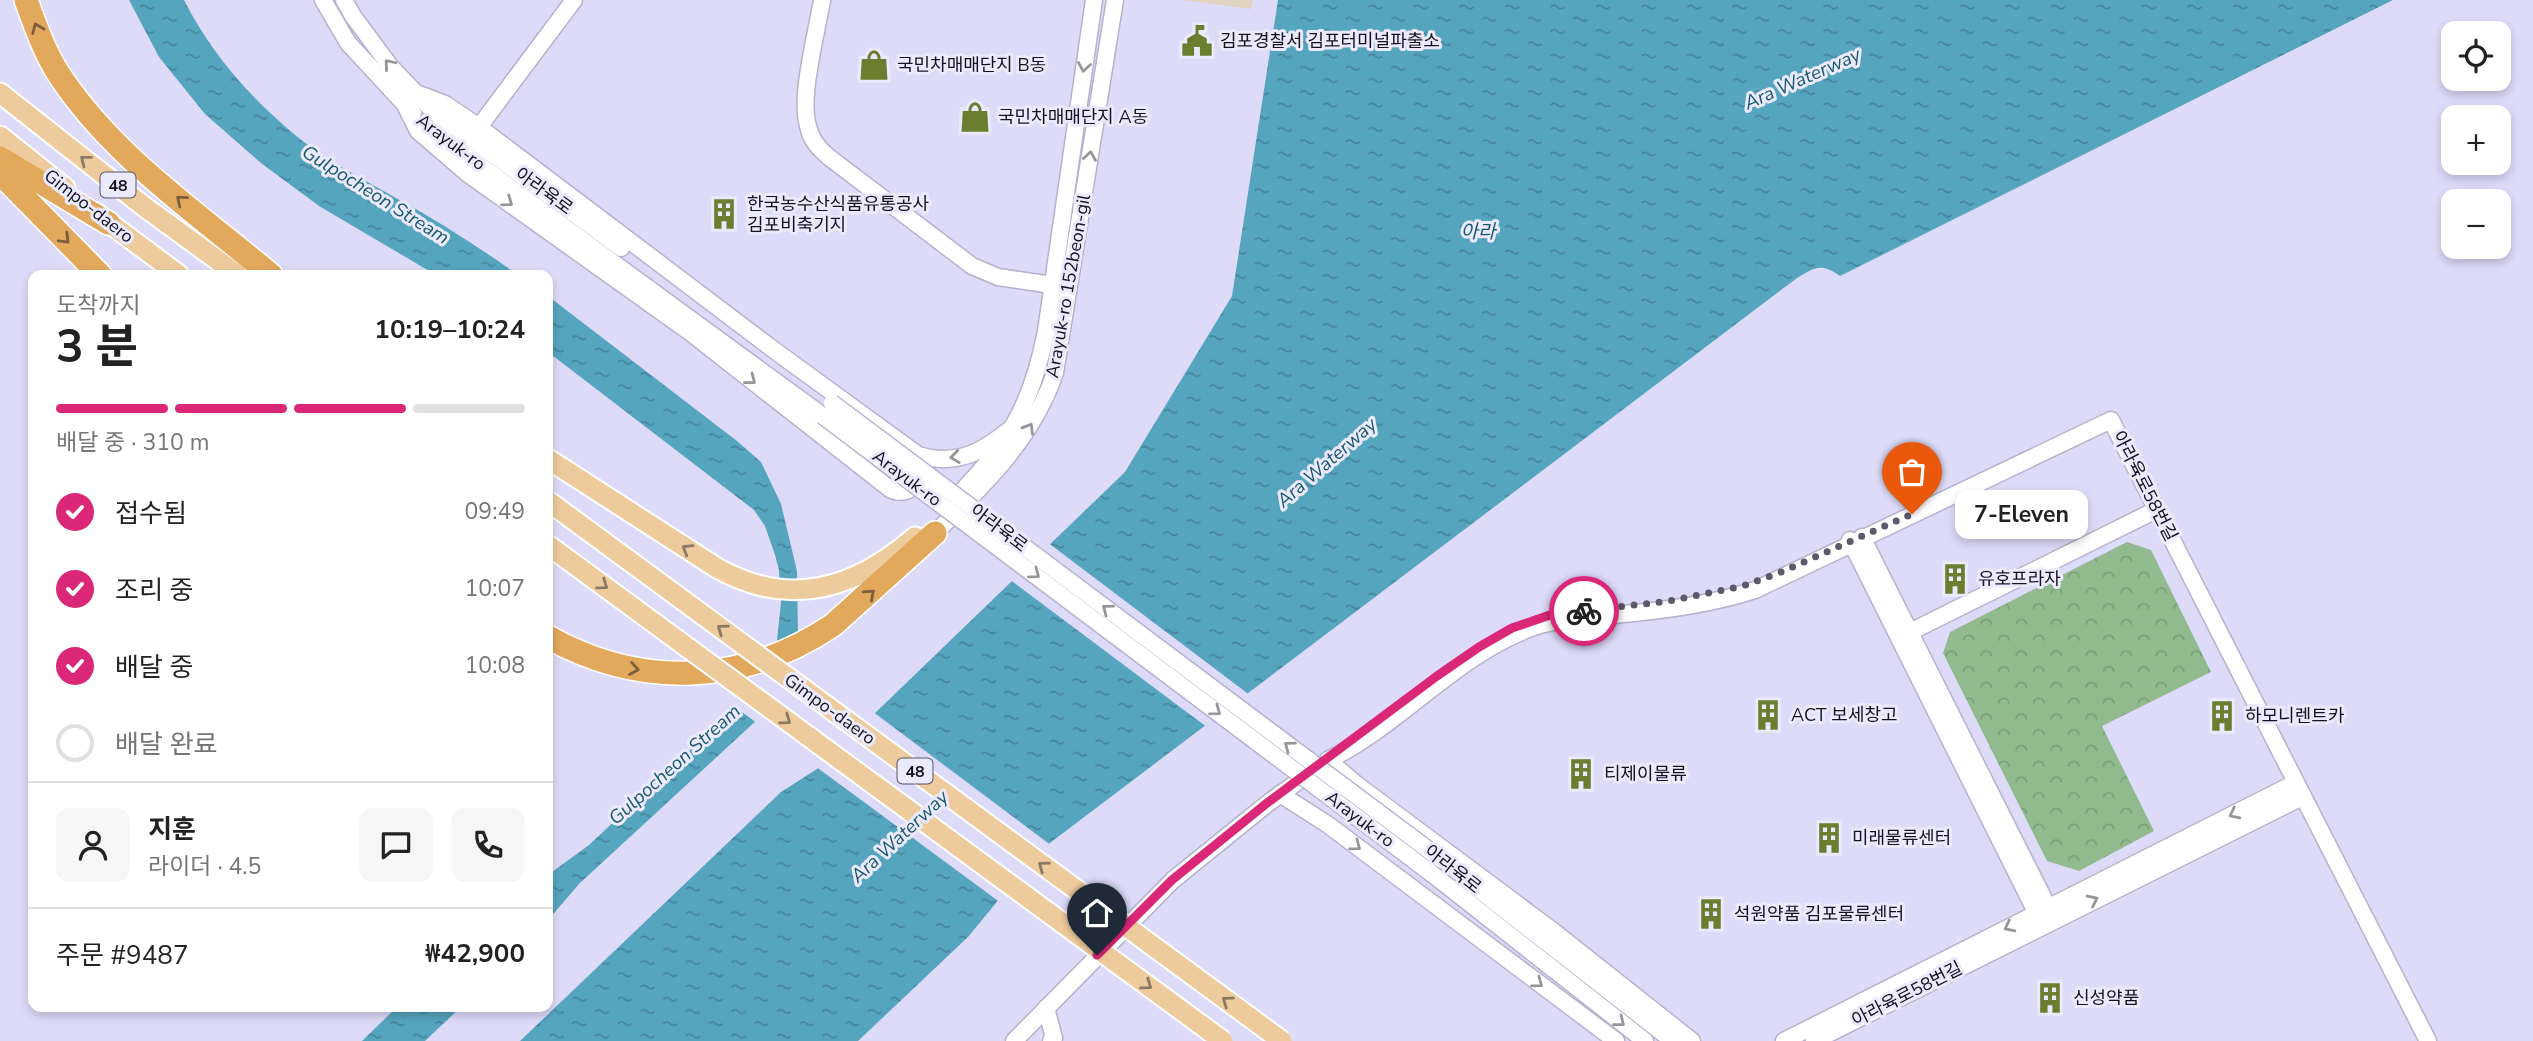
<!DOCTYPE html>
<html lang="ko">
<meta charset="utf-8">
<style>
:root{--surface:#fff;--page:#f6f6f6;--text:#222;--muted:#767676;--line:#e0e0e0;--accent:#db2777}
body{margin:0;font-family:"Nunito Sans","Noto Sans KR",sans-serif;background:var(--page);color:var(--text);height:100vh;display:flex;flex-direction:column;font-size:26px;white-space:nowrap}
*{box-sizing:border-box;margin:0}
p{font-size:23px;color:var(--muted)}
.icon{flex:none;width:38px;height:38px;fill:none;stroke:currentColor;stroke-width:2;stroke-linecap:round;stroke-linejoin:round}
.map{position:relative;flex:1;overflow:hidden}
.drawer{position:absolute;left:28px;top:270px;width:525px;height:742px;display:flex;flex-direction:column;background:var(--surface);border-radius:14px;box-shadow:0 4px 10px #0003}
.drawer>*{flex:none}
.controls{position:absolute;left:2441px;top:21px;display:grid;gap:14px}
.controls a{display:grid;place-items:center;width:70px;height:70px;border-radius:14px;background:var(--surface);box-shadow:0 4px 10px #0003;font-size:35px}
.pin{position:absolute;display:grid;place-items:center;width:60px;height:60px;color:#fff;margin:-72px -30px;border-radius:50% 50% 50% 0;rotate:-45deg;box-shadow:0 0 7px #0007}
.pin .icon{rotate:45deg}
.courier{position:absolute;display:grid;place-items:center;width:70px;height:70px;margin:-35px;border:5px solid #db2777;border-radius:50%;background:#fff;color:#222;box-shadow:0 2px 9px #0007}
.bubble{position:absolute;height:49px;border-radius:14px;background:var(--surface);box-shadow:0 4px 10px #0003;font-size:23px;font-weight:700;line-height:49px;text-align:center}
.overview em{font-style:normal;font-weight:700}
.overview div{display:flex;flex-direction:column-reverse}
.overview{display:flex;align-items:center;justify-content:space-between;height:119px;padding:0 28px}
h1{font-size:46px;font-weight:700;line-height:52px}
.bar{display:grid;grid-template-columns:repeat(4,1fr);gap:10px 7px;align-content:center;height:84px;padding:0 28px}
.bar i{height:9px;border-radius:5px;background:var(--line)}
.bar .active{background:var(--accent)}
.bar p{grid-column:span 4}
.line{display:flex;align-items:center;gap:18px;padding:0 28px;border-top:2px solid var(--line)}
.line div{flex:1}
.round{display:grid;place-items:center;flex:none;width:74px;height:74px;border-radius:14px;background:var(--page)}
ol{padding:0 28px;list-style:none}
li{display:flex;align-items:center;gap:21px;height:77px}
li p{margin-inline-start:auto}
li .icon{padding:7px;border-radius:50%;background:var(--accent);color:#fff;stroke-width:4}
li:last-child{color:var(--muted)}
li i{width:38px;height:38px;border:4px solid var(--line);border-radius:50%}
.map>svg:first-child{display:block}
.commercial{fill:#e0d3bf}
.forest{fill:url(#forest-crowns)}
.water{fill:url(#water-ripples)}
.pier{fill:#dedbf9}
.lines{fill:none;stroke-linecap:round;stroke-linejoin:round}
.minor-casing{stroke:#b5b2ce;stroke-width:19}
.major-casing{stroke:#fff;stroke-width:23}
.highway-casing{stroke:#fff;stroke-width:26}
.minor{stroke:#fff;stroke-width:16}
.major{stroke:#eecb9d;stroke-width:19}
.highway{stroke:#e2a85b;stroke-width:23}
.minor-bridge-casing{stroke:#b5b2ce;stroke-width:19;stroke-linecap:butt}
.major-bridge-casing{stroke:#fff;stroke-width:23;stroke-linecap:butt}
.minor-bridge{stroke:#fff;stroke-width:16}
.major-bridge{stroke:#eecb9d;stroke-width:19}
.oneway{stroke:#7c5e3c}
.oneway2{stroke:#96959a}
.oneway3{stroke:#8c7964}
.done{stroke:#5b5a6b;stroke-width:7;stroke-dasharray:0 12.6}
.route{stroke:#db2777;stroke-width:9}
.labels{text-anchor:middle;stroke-width:6;stroke-linejoin:round;paint-order:stroke}
.shield{fill:#ebe9fc;stroke:#555461;stroke-width:2}
.shield-label{font-size:16px;font-weight:bold;fill:#15141e}
.poi-label{font-size:18px;fill:#15141e;stroke:#ebe9fc;text-anchor:start}
.street-label{font-size:18px;fill:#15141e;stroke:#ebe9fc}
.water-label{font-size:19px;font-style:italic;fill:#19596c;stroke:#ebe9fc}
</style>
<div class="map">
<svg width="2533" height="1041" viewBox="0 0 2533 1041">
<defs>
<pattern id="forest-crowns" width="20" height="18" patternUnits="userSpaceOnUse" patternTransform="scale(1.75)"><rect width="20" height="18" fill="#91bb8e"/><path d="M2 6a3 3 0 1 1 6 0M12 15a3 3 0 1 1 6 0" fill="none" stroke="#7ca07a"/></pattern>
<pattern id="water-ripples" width="26" height="14" patternUnits="userSpaceOnUse" patternTransform="scale(1.75)"><rect width="26" height="14" fill="#56a5bf"/><path d="M2 4q2-2 4 0t4 0M15 11q2-2 4 0t4 0" fill="none" stroke="#46859b"/></pattern>
</defs>
<rect width="100%" height="100%" fill="#dedbf9"/>
<polygon class="commercial" points="1184,0 1253,0 1251,9"/>
<polygon class="forest" points="2127,542 2151,550 2211,672 2102,726 2154,831 2079,871 2047,861 1943,653 1950,632"/>
<g class="water">
<path d="M129 0H184C212 55 252 100 300 139 329 162 363 179 396 198 438 221 479 247 518 275H436L319 206 261 163 205 114 159 57Z"/>
<path d="M1278 0H2393L1840 276C1821 263 1816 267 1797 278L1038 852 968 937 858 1041H520L781 792 817 769 1125 472 1232 296Z"/>
<polygon points="548,296 737,441 761,462 781,504 797,571 798,640 771,707 580,883 548,920 548,875 589,845 755,689 776,650 781,602 779,570 775,555 765,526 754,510 548,352"/>
<polygon points="398,1006 462,1006 425,1041 362,1041"/>
</g>
<g class="pier">
<polygon points="1047,542 1251,696 1208,728 1009,579"/>
<polygon points="774,639 799,658 799,663 794,680 781,699 758,724 734,706 753,687 766,668"/>
<polygon points="872,711 1052,846 1040,855 1001,903 815,766"/>
</g>
<g class="lines">
<defs>
<g id="minor">
<polyline points="323,0 348,43 413,113"/>
<polyline points="344,0 353,16 390,66 433,111 621,248"/>
<path d="M822 0C817 32 799 97 808 126 811 140 819 149 830 158L972 266 998 277 1052 285"/>
<path d="M416 93 445 104 479 127 774 350 918 455C958 467 984 451 1014 426"/>
<path d="M406 107 418 131 468 174 691 333 890 489C904 496 915 489 921 476"/>
<polyline points="479,127 574,0"/>
<polyline points="429,128 823,416"/>
<path d="M952 501C1006 448 1032 406 1046 331L1094 0"/>
<path d="M935 533C984 485 1032 440 1055 373L1115 0"/>
<polyline points="1862,537 2053,917"/>
<polyline points="1850,540 2041,922"/>
<polyline points="1910,632 2156,510"/>
<path d="M1328 760C1401 725 1457 654 1534 627 1562 618 1594 617 1624 614 1668 610 1713 604 1755 590L2111 420 2428 1041"/>
<polyline points="1328,760 1356,784 1553,931 1692,1041"/>
<polyline points="1280,794 1327,824 1616,1041"/>
<polyline points="1431,873 1645,1041"/>
<polyline points="1465,879 1673,1041"/>
<polyline points="1046,1008 1054,1038 1051,1041"/>
<polyline points="1014,1041 1173,880 1267,804 1312,771"/>
<polyline points="1784,1041 2295,783"/>
<polyline points="1814,1041 2302,797"/>
</g>
<g id="major">
<polyline points="0,93 146,208 238,275"/>
<polyline points="0,136 65,188"/>
<polyline points="96,213 179,275"/>
<path d="M548 459 717 568C790 609 855 589 915 537"/>
</g>
<g id="highway">
<path d="M26 0C35 25 44 51 58 73 111 155 197 213 271 275"/>
<polyline points="0,158 108,223"/>
<polyline points="0,173 100,275"/>
<path d="M548 637C641 689 744 685 833 625L935 533"/>
</g>
</defs>
<use href="#minor" class="minor-casing"/>
<use href="#major" class="major-casing"/>
<use href="#highway" class="highway-casing"/>
<use href="#minor" class="minor"/>
<use href="#major" class="major"/>
<use href="#highway" class="highway"/>
<defs>
<g id="minor-bridge">
<polyline points="832,403 1442,860"/>
<polyline points="823,416 1431,873"/>
</g>
<g id="major-bridge">
<polyline points="548,501 1282,1041"/>
<polyline points="548,545 1223,1041"/>
</g>
</defs>
<use href="#minor-bridge" class="minor-bridge-casing"/>
<use href="#major-bridge" class="major-bridge-casing"/>
<use href="#minor-bridge" class="minor-bridge"/>
<use href="#major-bridge" class="major-bridge"/>
</g>
<defs><path id="oneway-chevron" d="M-2-3.5L2.5 0L-2 3.5" fill="none" stroke-width="1.6" stroke-linecap="round" stroke-linejoin="round" transform="scale(1.75)"/></defs>
<g class="oneway">
<use href="#oneway-chevron" transform="translate(37 28) rotate(-112)"/>
<use href="#oneway-chevron" transform="translate(181 200) rotate(-140)"/>
<use href="#oneway-chevron" transform="translate(65 239) rotate(45)"/>
<use href="#oneway-chevron" transform="translate(870 594) rotate(-42)"/>
<use href="#oneway-chevron" transform="translate(634 669) rotate(10)"/>
</g>
<g class="oneway2">
<use href="#oneway-chevron" transform="translate(389 64) rotate(-130)"/>
<use href="#oneway-chevron" transform="translate(1084 67) rotate(99)"/>
<use href="#oneway-chevron" transform="translate(1090 156) rotate(-81)"/>
<use href="#oneway-chevron" transform="translate(508 202) rotate(36)"/>
<use href="#oneway-chevron" transform="translate(751 380) rotate(38)"/>
<use href="#oneway-chevron" transform="translate(1029 428) rotate(-59)"/>
<use href="#oneway-chevron" transform="translate(955 457) rotate(173)"/>
<use href="#oneway-chevron" transform="translate(1035 574) rotate(37)"/>
<use href="#oneway-chevron" transform="translate(1107 609) rotate(-143)"/>
<use href="#oneway-chevron" transform="translate(1216 711) rotate(37)"/>
<use href="#oneway-chevron" transform="translate(1289 746) rotate(-143)"/>
<use href="#oneway-chevron" transform="translate(2234 814) rotate(153)"/>
<use href="#oneway-chevron" transform="translate(1356 846) rotate(37)"/>
<use href="#oneway-chevron" transform="translate(2093 900) rotate(-26)"/>
<use href="#oneway-chevron" transform="translate(2009 927) rotate(153)"/>
<use href="#oneway-chevron" transform="translate(1538 983) rotate(37)"/>
<use href="#oneway-chevron" transform="translate(1620 1022) rotate(38)"/>
</g>
<g class="oneway3">
<use href="#oneway-chevron" transform="translate(85 160) rotate(-142)"/>
<use href="#oneway-chevron" transform="translate(687 549) rotate(-148)"/>
<use href="#oneway-chevron" transform="translate(603 585) rotate(36)"/>
<use href="#oneway-chevron" transform="translate(722 629) rotate(-144)"/>
<use href="#oneway-chevron" transform="translate(786 720) rotate(36)"/>
<use href="#oneway-chevron" transform="translate(1043 866) rotate(-144)"/>
<use href="#oneway-chevron" transform="translate(1147 985) rotate(36)"/>
<use href="#oneway-chevron" transform="translate(1227 1001) rotate(-144)"/>
</g>
<g class="lines">
<polyline class="done" points="1584,611 1669,601 1743,586 1779,573 1912,514"/>
<polyline class="route" points="1097,955 1172,880 1267,803 1437,676 1479,647 1512,628 1550,615 1584,611"/>
</g>
<defs>
<symbol id="civic-bare" viewBox="-9 -9 18 18"><path d="M-.6-6.5H3V-4.5H.6V-3L4-1V1h2V6H-6V1h2V-1L-.6-3ZM-1.2 2.5V6h2.4V2.5Z" fill="#697e2f" stroke="#ebe9fc" stroke-width="2.5" paint-order="stroke"/></symbol>
<symbol id="shop-bare" viewBox="-9 -9 18 18"><path d="M-5-2.5h2.3a2.7 3.5 0 0 1 5.4 0H5L5.5 6h-11ZM-1.5-2.5h3a1.5 2.3 0 0 0-3 0Z" fill="#697e2f" stroke="#ebe9fc" stroke-width="2.5" paint-order="stroke"/></symbol>
<symbol id="building-bare" viewBox="-9 -9 18 18"><path d="M-4-6H4V6H1V3H-1V6H-4ZM-2.5-4.3h1.7v1.8h-1.7ZM.8-4.3h1.7v1.8H.8ZM-2.5-1h1.7V.8h-1.7ZM.8-1h1.7V.8H.8Z" fill="#697e2f" stroke="#ebe9fc" stroke-width="2.5" paint-order="stroke"/></symbol>
</defs>
<g fill-rule="evenodd">
<use href="#civic-bare" x="1175" y="19" width="44" height="44"/>
<use href="#shop-bare" x="852" y="43" width="44" height="44"/>
<use href="#shop-bare" x="953" y="95" width="44" height="44"/>
<use href="#building-bare" x="702" y="192" width="44" height="44"/>
<use href="#building-bare" x="1933" y="557" width="44" height="44"/>
<use href="#building-bare" x="1746" y="693" width="44" height="44"/>
<use href="#building-bare" x="2200" y="694" width="44" height="44"/>
<use href="#building-bare" x="1559" y="752" width="44" height="44"/>
<use href="#building-bare" x="1807" y="816" width="44" height="44"/>
<use href="#building-bare" x="1689" y="892" width="44" height="44"/>
<use href="#building-bare" x="2028" y="976" width="44" height="44"/>
</g>
<g class="labels">
<g class="shield">
<rect x="100.5" y="172.5" width="35" height="25" rx="5"/>
<rect x="897.5" y="758.5" width="35" height="25" rx="5"/>
</g>
<g class="shield-label">
<text x="118" y="191">48</text>
<text x="915" y="777">48</text>
</g>
<g class="poi-label">
<text x="1220" y="47">김포경찰서 김포터미널파출소</text>
<text x="897" y="71">국민차매매단지 B동</text>
<text x="998" y="123">국민차매매단지 A동</text>
<text x="747" y="210">한국농수산식품유통공사<tspan x="747" dy="21">김포비축기지</tspan></text>
<text x="1978" y="585">유호프라자</text>
<text x="1791" y="721">ACT 보세창고</text>
<text x="2245" y="722">하모니렌트카</text>
<text x="1604" y="780">티제이물류</text>
<text x="1852" y="844">미래물류센터</text>
<text x="1734" y="920">석원약품 김포물류센터</text>
<text x="2073" y="1004">신성약품</text>
</g>
<g class="street-label">
<text transform="translate(451 142) rotate(37)" y="6">Arayuk-ro</text>
<text transform="translate(544 191) rotate(36)" y="6">아라육로</text>
<text transform="translate(89 206) rotate(38)" y="6">Gimpo-daero</text>
<text transform="translate(1068 286) rotate(-80)" y="6">Arayuk-ro 152beon-gil</text>
<text transform="translate(907 478) rotate(37)" y="6">Arayuk-ro</text>
<text transform="translate(2145 486) rotate(63)" y="6">아라육로58번길</text>
<text transform="translate(999 528) rotate(37)" y="6">아라육로</text>
<text transform="translate(830 709) rotate(36)" y="6">Gimpo-daero</text>
<text transform="translate(1360 819) rotate(37)" y="6">Arayuk-ro</text>
<text transform="translate(1453 869) rotate(38)" y="6">아라육로</text>
<text transform="translate(1907 994) rotate(-27)" y="6">아라육로58번길</text>
</g>
<g class="water-label">
<text transform="translate(1802 78) rotate(-24)" y="7">Ara Waterway</text>
<text transform="translate(376 194) rotate(32)" y="7">Gulpocheon Stream</text>
<text x="1478" y="238">아라</text>
<text transform="translate(1326 462) rotate(-41)" y="7">Ara Waterway</text>
<text transform="translate(674 764) rotate(-42)" y="7">Gulpocheon Stream</text>
<text transform="translate(899 836) rotate(-43)" y="7">Ara Waterway</text>
</g>
</g>
</svg>
<div class="controls">
<a><svg class="icon" aria-label="locate" viewBox="0 0 24 24"><circle cx="12" cy="12" r="6"/><path d="M12 2v4M12 18v4M2 12h4M18 12h4"/></svg></a>
<a>+</a>
<a>−</a>
</div>
<div class="pin" style="left:1912px;top:514px;background:#ea580c"><svg class="icon" aria-label="bag" viewBox="0 0 24 24"><path d="M5 8h14l-1 12H6zM9 8a3 3 0 0 1 6 0"/></svg></div>
<div class="pin" style="left:1097px;top:955px;background:#1f2937"><svg class="icon" aria-label="home" viewBox="0 0 24 24"><path d="M3 11l9-7 9 7M6 9v11h12V9"/></svg></div>
<div class="courier" style="left:1584px;top:611px"><svg class="icon" aria-label="bike" viewBox="0 0 24 24"><circle cx="6" cy="16" r="4"/><circle cx="18" cy="16" r="4"/><path d="M6 16l4-8h5l3 8M10 8l3 8H6M13 5h3"/></svg></div>
<div class="bubble" style="left:1955px;top:490px;width:133px">7-Eleven</div>
<section class="drawer">
<div class="overview"><div><h1>3 분</h1><p>도착까지</p></div><em>10:19–10:24</em></div>
<div class="bar"><i class="active"></i><i class="active"></i><i class="active"></i><i></i><p>배달 중 · 310 m</p></div>
<ol>
<li><svg class="icon" aria-label="check" viewBox="0 0 24 24"><path d="M5 12l5 5 9-10"/></svg>접수됨<p>09:49</p></li>
<li><svg class="icon" aria-label="check" viewBox="0 0 24 24"><path d="M5 12l5 5 9-10"/></svg>조리 중<p>10:07</p></li>
<li><svg class="icon" aria-label="check" viewBox="0 0 24 24"><path d="M5 12l5 5 9-10"/></svg>배달 중<p>10:08</p></li>
<li><i></i>배달 완료</li>
</ol>
<div class="line" style="height:126px"><a class="round"><svg class="icon" aria-label="person" viewBox="0 0 24 24"><circle cx="12" cy="8" r="4"/><path d="M4 21q1-7 8-7t8 7"/></svg></a><div><b>지훈</b><p>라이더 · 4.5</p></div><a class="round"><svg class="icon" aria-label="chat" viewBox="0 0 24 24"><path d="M4 5h16v11H9l-5 4z"/></svg></a><a class="round"><svg class="icon" aria-label="phone" viewBox="0 0 24 24"><path d="M5 4h4l2 5-3 2q2 4 5 5l2-3 5 2v4C11 20 4 13 5 4z"/></svg></a></div>
<div class="line" style="height:91px"><div>주문 #9487</div><b>₩42,900</b></div>
</section>
</div>
